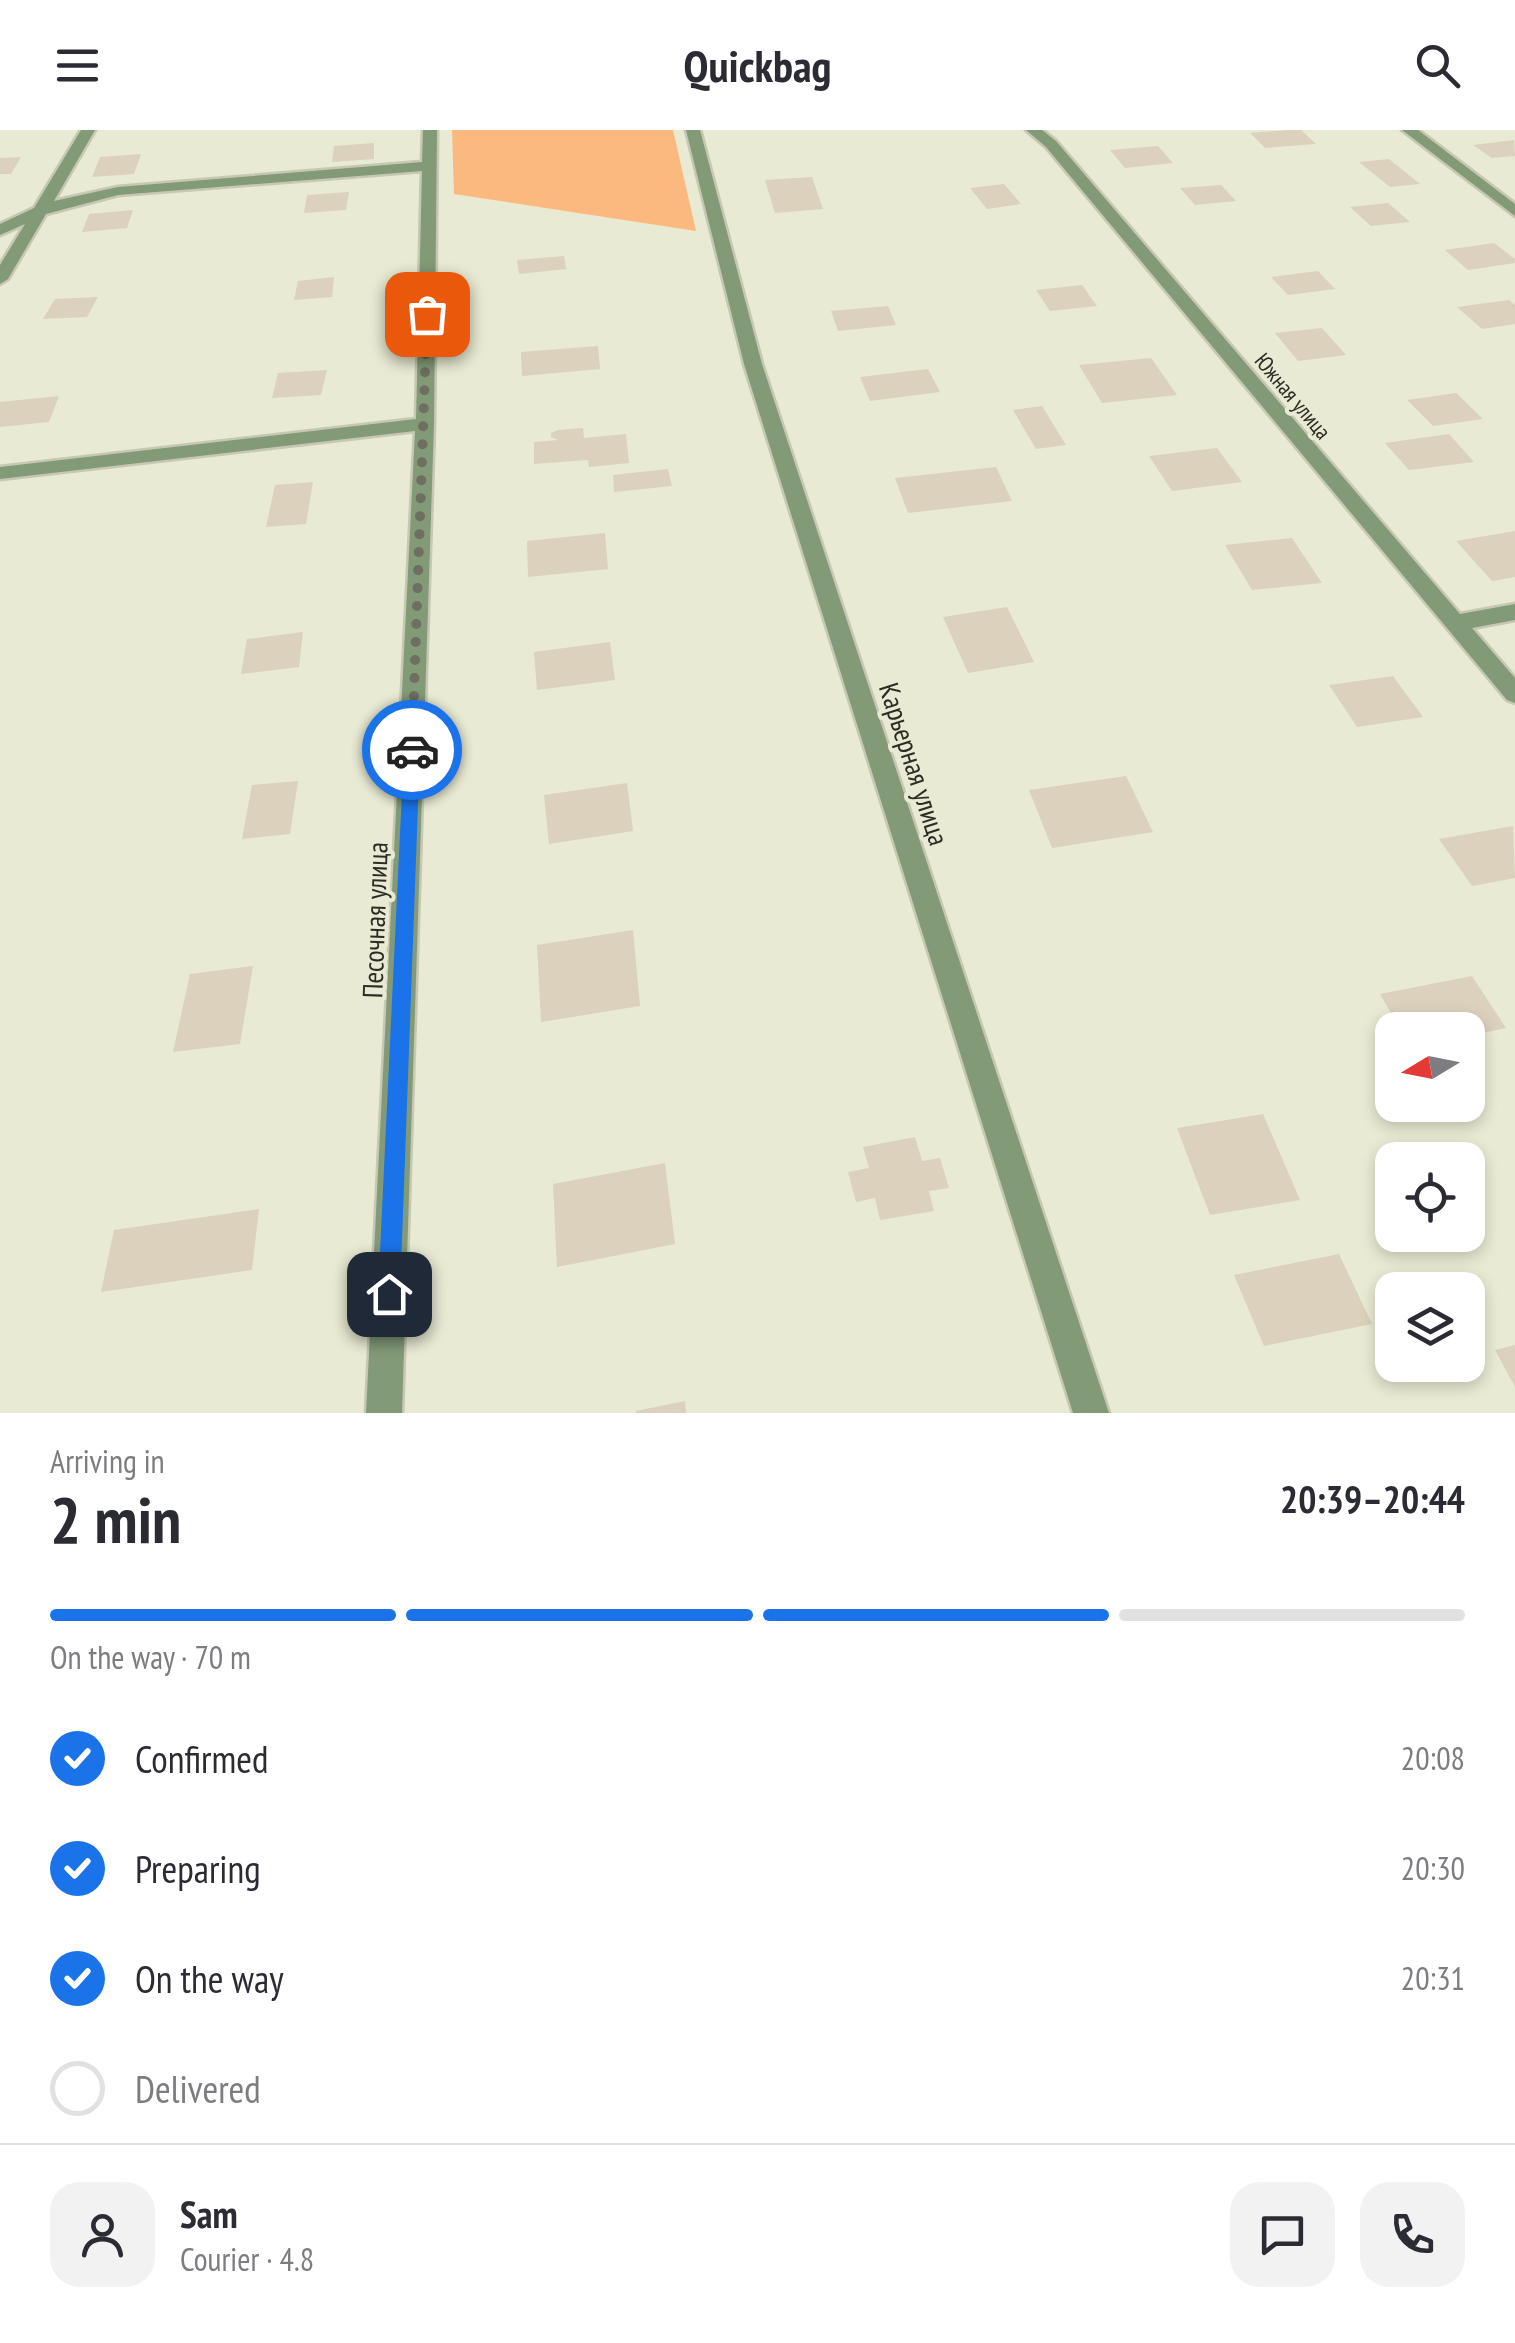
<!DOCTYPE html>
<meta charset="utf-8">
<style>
:root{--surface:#fff;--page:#f2f2f3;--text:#2b2b33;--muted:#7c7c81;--line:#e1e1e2;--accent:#1a73e8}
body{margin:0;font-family:"PT Sans Narrow",sans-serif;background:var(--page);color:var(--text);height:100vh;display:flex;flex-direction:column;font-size:38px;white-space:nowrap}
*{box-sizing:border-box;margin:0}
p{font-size:32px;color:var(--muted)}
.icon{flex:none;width:55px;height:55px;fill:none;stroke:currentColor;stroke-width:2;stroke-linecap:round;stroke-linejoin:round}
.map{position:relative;height:1283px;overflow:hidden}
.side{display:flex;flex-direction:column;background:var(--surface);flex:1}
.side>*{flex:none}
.needle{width:65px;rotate:260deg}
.controls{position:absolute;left:1375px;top:882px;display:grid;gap:20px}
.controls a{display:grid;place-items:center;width:110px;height:110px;border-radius:20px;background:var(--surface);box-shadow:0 5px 15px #0003;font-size:50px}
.pin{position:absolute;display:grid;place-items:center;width:85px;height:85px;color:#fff;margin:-42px;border-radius:20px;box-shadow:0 5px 15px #0006}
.courier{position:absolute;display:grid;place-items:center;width:100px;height:100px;margin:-50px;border:8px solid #1a73e8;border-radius:50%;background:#fff;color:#222;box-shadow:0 2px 12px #0007}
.headline em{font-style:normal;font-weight:600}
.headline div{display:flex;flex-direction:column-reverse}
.headline{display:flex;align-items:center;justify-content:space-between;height:170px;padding:0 50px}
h1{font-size:65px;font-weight:600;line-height:75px}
.bar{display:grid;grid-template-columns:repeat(4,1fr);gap:15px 10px;align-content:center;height:120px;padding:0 50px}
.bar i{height:12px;border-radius:8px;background:var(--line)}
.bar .current{background:var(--accent)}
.bar p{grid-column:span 4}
.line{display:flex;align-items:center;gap:25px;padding:0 50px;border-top:2px solid var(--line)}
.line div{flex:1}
.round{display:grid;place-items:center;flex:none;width:105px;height:105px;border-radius:30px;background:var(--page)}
ol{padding:0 50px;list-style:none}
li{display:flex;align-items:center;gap:30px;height:110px}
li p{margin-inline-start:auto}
li .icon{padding:10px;border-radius:50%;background:var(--accent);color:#fff;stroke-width:4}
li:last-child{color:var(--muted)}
li i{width:55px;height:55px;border:5px solid var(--line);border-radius:50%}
header{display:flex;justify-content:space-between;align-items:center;height:130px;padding:0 50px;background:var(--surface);font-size:45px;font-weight:600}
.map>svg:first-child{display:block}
.green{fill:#fbb97f}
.building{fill:#dbd1bc}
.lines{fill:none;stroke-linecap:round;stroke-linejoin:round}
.minor-casing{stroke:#c7c8b4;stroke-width:5}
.minor{fill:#839a77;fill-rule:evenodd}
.route{fill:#1a73e8}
.done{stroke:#6e6e61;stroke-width:10;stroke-dasharray:0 18}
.labels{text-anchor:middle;stroke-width:8;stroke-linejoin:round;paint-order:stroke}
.far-street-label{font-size:22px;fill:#2c2c24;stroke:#e9ead3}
.street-label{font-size:28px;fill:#2c2c24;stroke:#e9ead3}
</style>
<header><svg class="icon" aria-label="menu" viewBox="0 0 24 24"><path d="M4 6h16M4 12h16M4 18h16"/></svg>Quickbag<svg class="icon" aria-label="search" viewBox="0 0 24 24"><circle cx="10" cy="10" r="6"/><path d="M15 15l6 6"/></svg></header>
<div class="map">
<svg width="1515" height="1283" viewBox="0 0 1515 1283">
<rect width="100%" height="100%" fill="#e9ead3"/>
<polygon class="green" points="452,0 673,0 696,101 454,64"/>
<g class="building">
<polygon points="1288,0 1301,0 1316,14 1265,18 1250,3"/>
<polygon points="1514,10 1515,26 1492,28 1473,15"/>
<polygon points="374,13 374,29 332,32 334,16"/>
<polygon points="1158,16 1173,33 1125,38 1110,20"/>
<polygon points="141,24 134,44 92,47 100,27"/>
<polygon points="21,27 11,44 0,44 0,28"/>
<polygon points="1389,29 1420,54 1390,57 1359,32"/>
<polygon points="812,47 823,79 775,83 765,50"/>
<polygon points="1004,54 1021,74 987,79 970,58"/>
<polygon points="1221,55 1236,71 1195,75 1180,58"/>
<polygon points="349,62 346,80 304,83 307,65"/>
<polygon points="1388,73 1410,92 1371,96 1350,77"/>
<polygon points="133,80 127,98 82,102 89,84"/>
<polygon points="1494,113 1515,129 1515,133 1468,140 1445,120"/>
<polygon points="564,126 566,139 519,144 517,130"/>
<polygon points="1318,141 1335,159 1288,165 1271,147"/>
<polygon points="334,147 332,167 294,170 298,151"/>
<polygon points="1082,155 1097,176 1050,181 1036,160"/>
<polygon points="98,167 87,187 43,189 55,169"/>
<polygon points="1509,170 1515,175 1515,194 1482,199 1457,177"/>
<polygon points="888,176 896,195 838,201 831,181"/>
<polygon points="1322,198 1346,225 1298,231 1275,203"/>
<polygon points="598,216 600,239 522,246 521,222"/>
<polygon points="1151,228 1177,265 1102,273 1079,235"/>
<polygon points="928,239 940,262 870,271 860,247"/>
<polygon points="327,240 321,265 272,268 278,243"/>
<polygon points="1456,263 1483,289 1433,296 1407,270"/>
<polygon points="59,266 49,292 0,297 0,272"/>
<polygon points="1042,276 1066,315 1036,319 1013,280"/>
<polygon points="583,298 584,308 626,304 629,333 589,337 588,330 534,334 534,312 558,310 551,307 551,303 558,300"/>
<polygon points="1449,304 1474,332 1409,340 1385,313"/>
<polygon points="1217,318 1242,352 1172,361 1149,326"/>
<polygon points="996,337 1012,371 908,383 895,348"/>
<polygon points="668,339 672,356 614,362 613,345"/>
<polygon points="313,352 306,394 266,397 275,355"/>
<polygon points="1515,401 1515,447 1492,451 1456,411"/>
<polygon points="605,403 608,439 528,447 527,411"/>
<polygon points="1292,408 1322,453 1252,460 1225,415"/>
<polygon points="1007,477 1034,532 968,543 943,487"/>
<polygon points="303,502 299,537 241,544 247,509"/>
<polygon points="610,512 615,550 537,560 534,522"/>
<polygon points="1393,546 1423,587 1357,597 1329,555"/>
<polygon points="1126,646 1153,702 1052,718 1029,660"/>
<polygon points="298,651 290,704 242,709 252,655"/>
<polygon points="627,653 633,701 549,714 544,665"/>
<polygon points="1513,696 1515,748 1472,756 1439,709"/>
<polygon points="633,800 640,876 541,892 537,815"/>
<polygon points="253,836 240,914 173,922 190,844"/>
<polygon points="1472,846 1506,898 1468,906 1468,900 1401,900 1380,864"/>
<polygon points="1263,984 1300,1070 1210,1085 1177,998"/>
<polygon points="915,1007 922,1031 940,1028 949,1058 929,1061 934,1081 880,1090 875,1068 856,1072 848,1042 869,1038 863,1017"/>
<polygon points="665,1033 675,1114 557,1137 553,1054"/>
<polygon points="259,1079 252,1140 101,1162 114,1100"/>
<polygon points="1339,1124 1372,1194 1264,1216 1234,1145"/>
<polygon points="1515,1215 1515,1257 1495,1220"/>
<polygon points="685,1271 686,1283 636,1283 636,1281"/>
</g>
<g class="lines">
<defs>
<g id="minor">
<polygon points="81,0 95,0 54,71 118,57 422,32 423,0 437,0 434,294 402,1283 366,1283 415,301 0,349 0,337 416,289 422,41 118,65 46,84 8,149 0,154 0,135 25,94 0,105 0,94 34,78"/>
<polygon points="686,0 700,0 762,234 1109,1283 1073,1283 744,234"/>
<polygon points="1026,0 1042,0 1056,11 1460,484 1515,474 1515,490 1472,498 1515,548 1515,573 1507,570 1046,17"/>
<polygon points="1402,0 1418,0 1515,74 1515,86"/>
</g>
</defs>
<use href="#minor" class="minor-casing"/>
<use href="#minor" class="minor"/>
</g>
<polygon class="route" points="412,614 420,620 400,1164 397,1172 389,1175 381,1172 378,1164 404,620"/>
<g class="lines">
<polyline class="done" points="412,620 427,184"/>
</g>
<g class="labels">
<g class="far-street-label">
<text transform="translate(1293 266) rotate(50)" y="8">Южная улица</text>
</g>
<g class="street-label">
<text transform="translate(914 634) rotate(72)" y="10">Карьерная улица</text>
<text transform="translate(375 790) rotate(-88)" y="10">Песочная улица</text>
</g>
</g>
</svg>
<div class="controls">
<a><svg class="needle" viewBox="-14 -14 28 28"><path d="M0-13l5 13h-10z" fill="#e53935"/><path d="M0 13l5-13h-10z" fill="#7c7c81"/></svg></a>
<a><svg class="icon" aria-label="locate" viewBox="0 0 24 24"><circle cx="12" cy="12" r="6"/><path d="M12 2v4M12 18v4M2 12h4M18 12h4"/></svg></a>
<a><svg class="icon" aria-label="layers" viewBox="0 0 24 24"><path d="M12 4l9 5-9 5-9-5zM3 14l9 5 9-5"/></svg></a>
</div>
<div class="pin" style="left:427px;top:184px;background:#ea580c"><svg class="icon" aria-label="bag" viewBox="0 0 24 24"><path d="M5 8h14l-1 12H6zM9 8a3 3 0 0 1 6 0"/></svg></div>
<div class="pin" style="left:389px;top:1164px;background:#1f2937"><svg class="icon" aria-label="home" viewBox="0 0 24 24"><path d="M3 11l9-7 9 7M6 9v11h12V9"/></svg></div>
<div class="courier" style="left:412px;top:620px"><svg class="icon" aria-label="car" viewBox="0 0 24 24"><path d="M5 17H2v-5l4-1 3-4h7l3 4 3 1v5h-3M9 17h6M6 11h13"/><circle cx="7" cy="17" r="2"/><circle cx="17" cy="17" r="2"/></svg></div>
</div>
<section class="side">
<div class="headline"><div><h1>2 min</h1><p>Arriving in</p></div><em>20:39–20:44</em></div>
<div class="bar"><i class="current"></i><i class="current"></i><i class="current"></i><i></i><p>On the way · 70 m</p></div>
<ol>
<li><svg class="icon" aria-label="check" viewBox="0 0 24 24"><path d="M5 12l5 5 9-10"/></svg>Confirmed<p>20:08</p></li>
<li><svg class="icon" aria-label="check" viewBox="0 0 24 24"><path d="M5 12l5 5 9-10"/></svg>Preparing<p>20:30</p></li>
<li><svg class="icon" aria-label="check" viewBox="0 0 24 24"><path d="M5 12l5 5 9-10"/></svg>On the way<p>20:31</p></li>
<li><i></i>Delivered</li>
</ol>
<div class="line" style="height:180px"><a class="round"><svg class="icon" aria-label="person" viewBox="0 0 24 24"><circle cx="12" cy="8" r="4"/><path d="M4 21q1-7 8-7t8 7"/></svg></a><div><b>Sam</b><p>Courier · 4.8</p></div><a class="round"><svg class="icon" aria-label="chat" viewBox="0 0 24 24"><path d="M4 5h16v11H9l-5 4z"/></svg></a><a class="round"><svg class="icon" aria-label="phone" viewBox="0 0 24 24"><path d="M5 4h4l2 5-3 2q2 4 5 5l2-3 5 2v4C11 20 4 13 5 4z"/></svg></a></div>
</section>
